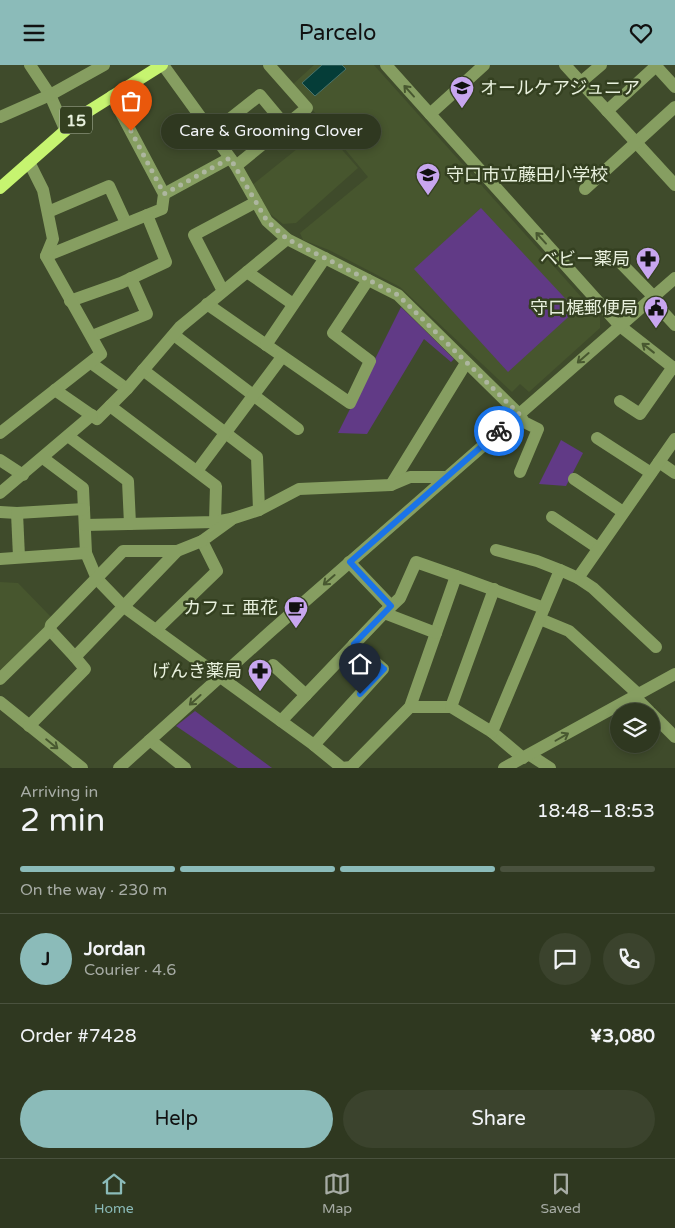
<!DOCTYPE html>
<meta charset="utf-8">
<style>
:root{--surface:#2f3820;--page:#3b432d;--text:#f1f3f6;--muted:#a7aca5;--line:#4a523e;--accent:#8bbbb9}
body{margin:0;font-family:"Varela Round","Noto Sans JP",sans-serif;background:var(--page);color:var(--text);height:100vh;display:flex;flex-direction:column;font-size:19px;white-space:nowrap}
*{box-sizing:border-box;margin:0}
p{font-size:16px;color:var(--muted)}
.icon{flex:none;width:28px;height:28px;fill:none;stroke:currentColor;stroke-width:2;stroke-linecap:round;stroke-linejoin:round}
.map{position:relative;height:703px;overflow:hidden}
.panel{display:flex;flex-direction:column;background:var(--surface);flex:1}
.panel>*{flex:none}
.buttons{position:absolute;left:610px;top:638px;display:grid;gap:10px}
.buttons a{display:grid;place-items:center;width:50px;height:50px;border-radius:50%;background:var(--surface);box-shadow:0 2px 8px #0003,0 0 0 1px var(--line);font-size:25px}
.pin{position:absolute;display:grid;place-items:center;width:42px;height:42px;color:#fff;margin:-51px -21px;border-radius:50% 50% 50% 0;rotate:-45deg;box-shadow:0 0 5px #0007}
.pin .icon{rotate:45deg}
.courier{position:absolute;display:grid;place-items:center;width:50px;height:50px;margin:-25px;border:4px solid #1a73e8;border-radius:50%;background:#fff;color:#222;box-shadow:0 1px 6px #0007}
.bubble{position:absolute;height:35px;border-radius:18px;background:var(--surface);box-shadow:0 2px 8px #0003,0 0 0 1px var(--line);font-size:16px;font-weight:600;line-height:35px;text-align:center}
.overview em{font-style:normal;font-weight:600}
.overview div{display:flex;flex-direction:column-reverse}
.overview{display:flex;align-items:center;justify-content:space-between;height:85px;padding:0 20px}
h1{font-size:32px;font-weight:600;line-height:38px}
.bar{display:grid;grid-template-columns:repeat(4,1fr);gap:8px 5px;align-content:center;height:60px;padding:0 20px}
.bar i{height:6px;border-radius:4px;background:var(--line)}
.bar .current{background:var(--accent)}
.bar p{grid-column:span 4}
.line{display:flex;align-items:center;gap:12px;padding:0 20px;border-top:1px solid var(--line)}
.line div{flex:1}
.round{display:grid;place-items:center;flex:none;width:52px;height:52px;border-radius:26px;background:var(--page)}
.action{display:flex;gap:10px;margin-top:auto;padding:10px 20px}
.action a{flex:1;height:58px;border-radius:30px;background:var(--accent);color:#111;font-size:20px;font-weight:600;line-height:58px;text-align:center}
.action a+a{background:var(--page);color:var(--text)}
header{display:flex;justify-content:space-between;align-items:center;height:65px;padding:0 20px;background:var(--accent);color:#111;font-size:22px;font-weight:600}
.dock{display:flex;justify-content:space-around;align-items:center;height:70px;border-top:1px solid var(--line);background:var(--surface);font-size:14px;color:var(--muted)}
.dock a{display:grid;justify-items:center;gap:2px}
.dock .current{color:var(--accent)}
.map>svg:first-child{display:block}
.built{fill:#47562e}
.green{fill:#613a86}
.water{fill:#053d38;stroke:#49736a}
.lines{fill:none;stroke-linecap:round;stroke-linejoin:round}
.minor{stroke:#869e61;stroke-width:12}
.major{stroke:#c6f470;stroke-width:12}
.oneway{stroke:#485830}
.done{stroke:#adb69f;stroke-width:5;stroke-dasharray:0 9}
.route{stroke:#1a73e8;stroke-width:6}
.labels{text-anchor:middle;stroke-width:5;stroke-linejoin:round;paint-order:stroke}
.shield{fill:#344020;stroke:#b2bba4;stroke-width:1}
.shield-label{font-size:16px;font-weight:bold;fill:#e8f0dd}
.poi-label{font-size:18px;fill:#e8f0dd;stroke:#344020;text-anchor:end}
</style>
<header><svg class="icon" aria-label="menu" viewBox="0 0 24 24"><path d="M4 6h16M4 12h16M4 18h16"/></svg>Parcelo<svg class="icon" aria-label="heart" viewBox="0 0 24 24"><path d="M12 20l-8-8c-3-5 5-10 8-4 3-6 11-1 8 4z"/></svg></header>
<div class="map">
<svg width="675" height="703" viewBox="0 0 675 703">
<rect width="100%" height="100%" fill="#3f4b2b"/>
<g class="built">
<polygon points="314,0 374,0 600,253 600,263 529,327 520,319 512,327 400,222 329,185 303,175 300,168 368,112 292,20"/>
<polygon points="323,63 358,103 296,158 283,159 269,148 251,121"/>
<polygon points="0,517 18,518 51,552 49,559 0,609"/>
</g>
<g class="green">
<polygon points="481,143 576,245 508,307 414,204"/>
<polygon points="401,242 454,294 451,297 424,274 367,369 338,368"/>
<polygon points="561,375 583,388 566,421 539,419"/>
<polygon points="195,646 272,703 238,703 176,661"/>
</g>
<polygon class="water" points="322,0 342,0 346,4 315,31 302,18"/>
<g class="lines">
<g class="minor">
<polyline points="30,0 50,30 65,64"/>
<polyline points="163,0 236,101 267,156 287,174 398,230 519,349 524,357 538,364 520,407"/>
<polyline points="386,0 620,261 675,304"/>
<polyline points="565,0 675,120"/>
<polyline points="655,0 675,22"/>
<polyline points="581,17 601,0"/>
<polyline points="607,46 656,1"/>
<polyline points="430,49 484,0"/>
<polyline points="0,52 50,30 104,0"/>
<polyline points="212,68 260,30 285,60"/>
<polyline points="236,101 307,43 269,0"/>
<polyline points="585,124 675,42"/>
<polyline points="164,129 230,93"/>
<polyline points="48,147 109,121 126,158"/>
<polyline points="46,191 162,144 164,129 112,31"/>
<polyline points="616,193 654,232"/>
<polyline points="247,207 293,239"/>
<polyline points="223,226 194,170 256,137"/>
<polyline points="651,234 675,260"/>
<polyline points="70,236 121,218 166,197 147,150"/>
<polyline points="207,239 350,338 370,296 333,268 368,215"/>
<polyline points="174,270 298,364"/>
<polyline points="92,271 147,249 131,213"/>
<polyline points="266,280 325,193"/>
<polyline points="91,298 127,324"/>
<polyline points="143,305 257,392 259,445"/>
<polyline points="55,325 97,354 127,324 180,262 287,174"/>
<polyline points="620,336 640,349 673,302"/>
<polyline points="110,341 216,421 215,457"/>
<polyline points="0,368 101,289 46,191 53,174 43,125 29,97"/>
<polyline points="68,371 128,416 130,459"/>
<polyline points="597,373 651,408"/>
<polyline points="43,393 83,423 86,488 97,514 124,542 314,680 342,703 351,702 410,642 456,511 544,543"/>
<polyline points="0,395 23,410"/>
<polyline points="659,397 675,408"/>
<polyline points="197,406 282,292"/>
<polyline points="574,414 623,447"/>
<polyline points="391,420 466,298"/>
<polyline points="0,428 92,350"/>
<polyline points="0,447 17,448 84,444"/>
<polyline points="17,448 19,492"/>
<polyline points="552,452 598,483"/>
<polyline points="85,460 215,457 231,454 259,445 299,424 391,420 410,412 446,412"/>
<polyline points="496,485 537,496 560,505"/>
<polyline points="0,494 86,488"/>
<polyline points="349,497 391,541"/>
<polyline points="578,513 675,374"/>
<polyline points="384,548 400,533 416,497 456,511"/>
<polyline points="540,554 569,566 638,629"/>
<polyline points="50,565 75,592"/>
<polyline points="156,565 217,506 202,476 231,455"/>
<polyline points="273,600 306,630"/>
<polyline points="0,614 50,565 51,560 123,486 177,486 202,476"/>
<polyline points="634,631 649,646"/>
<polyline points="0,637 82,703"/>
<polyline points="410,642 451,642 492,667 523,693"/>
<polyline points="451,642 494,524"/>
<polyline points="651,648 675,672"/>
<polyline points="281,656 384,548 436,568"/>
<polyline points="29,661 85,604 75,592 177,486"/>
<polyline points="492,667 560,505 578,513 593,523 656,582"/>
<polyline points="150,675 185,703"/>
<polyline points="314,680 383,604 354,579"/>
<polyline points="530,690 550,703"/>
<polyline points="119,703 271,566 675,213"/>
<polyline points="504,703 675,609"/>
</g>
<polyline class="major" points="0,123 84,49 162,0"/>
</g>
<defs><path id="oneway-shaft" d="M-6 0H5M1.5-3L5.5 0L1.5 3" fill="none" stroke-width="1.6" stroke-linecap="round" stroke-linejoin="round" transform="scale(1.25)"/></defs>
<g class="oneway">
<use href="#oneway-shaft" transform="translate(409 26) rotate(-132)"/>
<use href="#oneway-shaft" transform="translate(541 173) rotate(-132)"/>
<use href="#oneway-shaft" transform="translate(648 283) rotate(-142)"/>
<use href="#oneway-shaft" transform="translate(583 293) rotate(139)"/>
<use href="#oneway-shaft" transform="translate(329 515) rotate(139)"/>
<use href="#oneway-shaft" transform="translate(195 635) rotate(138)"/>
<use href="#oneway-shaft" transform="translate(562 672) rotate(-30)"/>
<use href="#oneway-shaft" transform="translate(52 679) rotate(39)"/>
</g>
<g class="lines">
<polyline class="done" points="131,66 164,129 230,93 267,156 287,174 398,230 519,349 499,366"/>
<polyline class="route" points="360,629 384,604 354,579 391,541 350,497 499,366"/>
</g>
<defs>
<symbol id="school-pin" viewBox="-11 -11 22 30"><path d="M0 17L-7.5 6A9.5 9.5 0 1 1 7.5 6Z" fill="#c8a6ef" stroke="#344020"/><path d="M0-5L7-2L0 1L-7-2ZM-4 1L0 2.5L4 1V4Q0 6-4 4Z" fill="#111"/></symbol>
<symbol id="pharmacy-pin" viewBox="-11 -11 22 30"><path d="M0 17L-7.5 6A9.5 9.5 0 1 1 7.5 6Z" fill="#c8a6ef" stroke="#344020"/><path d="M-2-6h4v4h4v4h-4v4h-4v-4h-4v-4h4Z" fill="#111"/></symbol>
<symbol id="civic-pin" viewBox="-11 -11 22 30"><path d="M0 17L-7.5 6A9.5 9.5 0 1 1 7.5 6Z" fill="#c8a6ef" stroke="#344020"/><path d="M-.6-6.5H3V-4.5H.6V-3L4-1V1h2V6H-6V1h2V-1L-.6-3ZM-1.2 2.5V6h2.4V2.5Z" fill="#111"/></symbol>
<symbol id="cafe-pin" viewBox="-11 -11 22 30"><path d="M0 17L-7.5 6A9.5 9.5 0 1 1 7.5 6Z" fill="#c8a6ef" stroke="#344020"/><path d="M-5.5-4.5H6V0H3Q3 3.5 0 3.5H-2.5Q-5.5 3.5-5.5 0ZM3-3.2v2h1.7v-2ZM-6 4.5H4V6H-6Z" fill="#111"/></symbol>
</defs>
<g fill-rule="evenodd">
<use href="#school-pin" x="448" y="9" width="28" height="38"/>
<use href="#school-pin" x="414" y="96" width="28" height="38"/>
<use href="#pharmacy-pin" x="634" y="180" width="28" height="38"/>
<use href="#civic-pin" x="642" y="229" width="28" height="38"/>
<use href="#cafe-pin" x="282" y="529" width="28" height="38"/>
<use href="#pharmacy-pin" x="246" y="592" width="28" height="38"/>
</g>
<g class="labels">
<rect class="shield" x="60" y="41.5" width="32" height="27" rx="4"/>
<g class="shield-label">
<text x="76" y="61">15</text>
</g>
<g class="poi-label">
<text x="480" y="29" text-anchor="start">オールケアジュニア</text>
<text x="446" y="116" text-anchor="start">守口市立藤田小学校</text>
<text x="630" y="200">ベビー薬局</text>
<text x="638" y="249">守口梶郵便局</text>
<text x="278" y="549">カフェ 亜花</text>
<text x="242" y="612">げんき薬局</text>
</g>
</g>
</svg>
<div class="buttons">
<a><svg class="icon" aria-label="layers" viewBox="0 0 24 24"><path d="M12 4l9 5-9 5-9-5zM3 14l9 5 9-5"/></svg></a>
</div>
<div class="pin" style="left:131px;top:66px;background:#ea580c"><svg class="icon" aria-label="bag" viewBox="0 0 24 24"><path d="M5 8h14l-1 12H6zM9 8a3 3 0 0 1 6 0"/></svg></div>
<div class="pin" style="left:360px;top:629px;background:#1f2937"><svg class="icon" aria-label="home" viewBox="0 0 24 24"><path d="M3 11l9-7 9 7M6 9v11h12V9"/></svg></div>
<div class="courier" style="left:499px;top:366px"><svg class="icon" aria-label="bike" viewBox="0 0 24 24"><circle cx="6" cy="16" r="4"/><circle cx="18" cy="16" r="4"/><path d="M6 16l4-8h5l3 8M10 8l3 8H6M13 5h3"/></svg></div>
<div class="bubble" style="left:161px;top:49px;width:220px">Care &amp; Grooming Clover</div>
</div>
<section class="panel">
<div class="overview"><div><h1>2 min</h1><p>Arriving in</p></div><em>18:48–18:53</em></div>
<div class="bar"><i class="current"></i><i class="current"></i><i class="current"></i><i></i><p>On the way · 230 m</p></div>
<div class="line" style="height:90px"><b class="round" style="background:var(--accent);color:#111">J</b><div><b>Jordan</b><p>Courier · 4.6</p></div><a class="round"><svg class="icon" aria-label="chat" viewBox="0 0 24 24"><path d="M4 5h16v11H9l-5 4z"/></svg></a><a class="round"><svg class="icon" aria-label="phone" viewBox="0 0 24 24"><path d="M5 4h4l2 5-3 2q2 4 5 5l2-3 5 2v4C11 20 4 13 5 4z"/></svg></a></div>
<div class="line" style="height:65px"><div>Order #7428</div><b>¥3,080</b></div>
<div class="action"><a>Help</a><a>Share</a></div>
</section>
<nav class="dock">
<a class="current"><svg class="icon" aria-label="home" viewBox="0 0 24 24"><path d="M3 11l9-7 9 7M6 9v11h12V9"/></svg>Home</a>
<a><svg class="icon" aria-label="map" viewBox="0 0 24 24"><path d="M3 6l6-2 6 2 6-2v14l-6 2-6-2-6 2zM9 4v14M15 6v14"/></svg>Map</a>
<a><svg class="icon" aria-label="saved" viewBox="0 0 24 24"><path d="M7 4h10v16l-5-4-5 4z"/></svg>Saved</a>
</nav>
